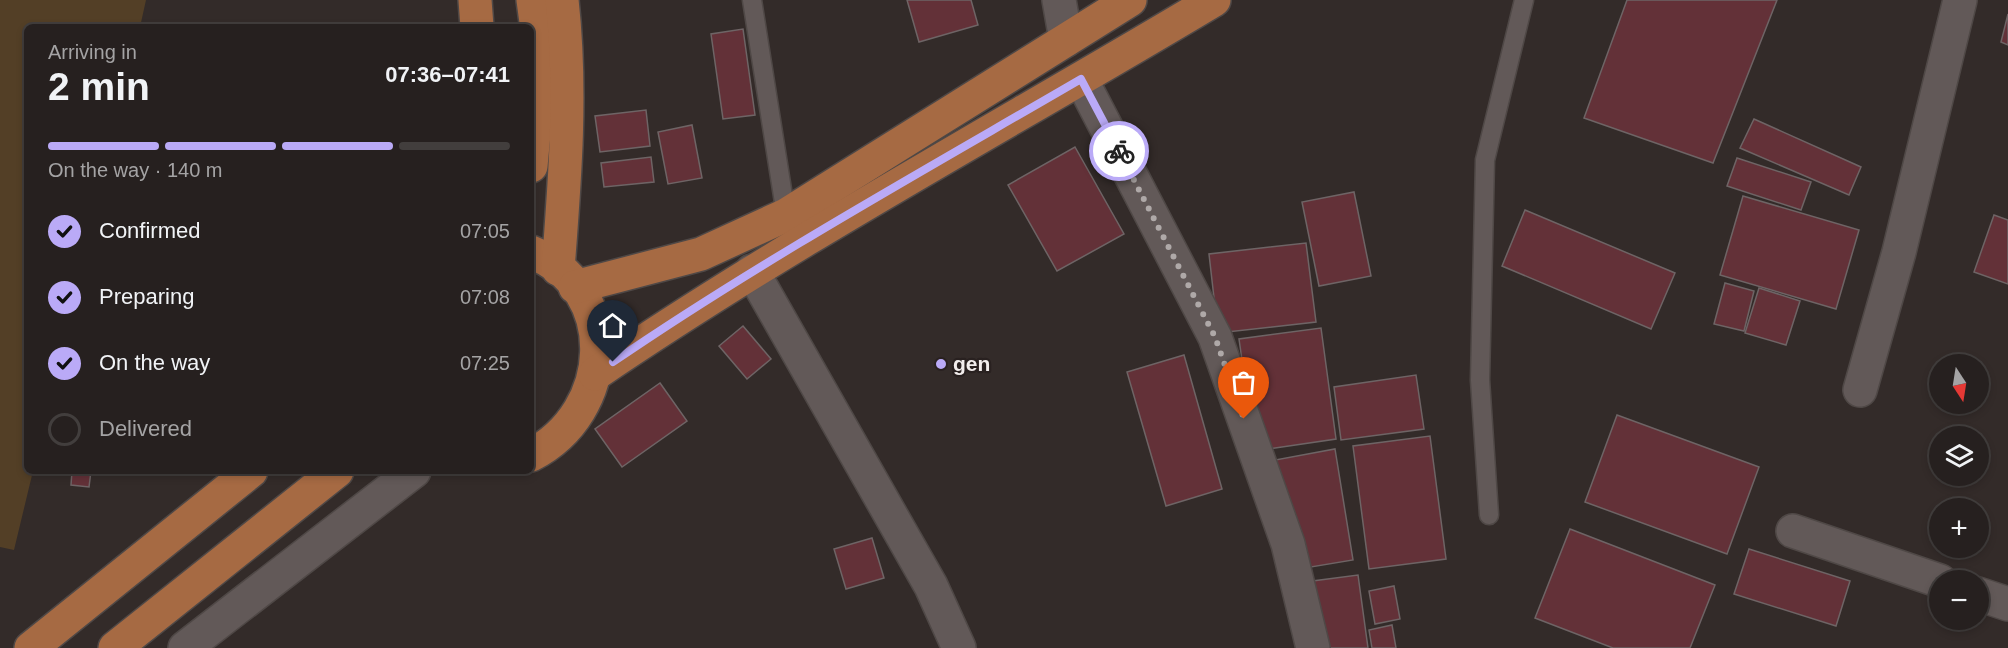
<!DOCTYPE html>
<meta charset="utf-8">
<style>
:root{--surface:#26201f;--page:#2e2828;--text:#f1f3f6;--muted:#a4a3a4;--line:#423e3d;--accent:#baaaf7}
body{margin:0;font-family:Helvetica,sans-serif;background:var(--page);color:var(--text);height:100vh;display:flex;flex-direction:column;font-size:22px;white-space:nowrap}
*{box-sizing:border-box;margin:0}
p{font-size:20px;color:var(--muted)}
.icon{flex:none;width:33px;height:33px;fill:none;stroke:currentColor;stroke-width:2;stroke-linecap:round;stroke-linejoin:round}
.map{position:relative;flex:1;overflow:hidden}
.sheet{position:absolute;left:24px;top:24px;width:510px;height:450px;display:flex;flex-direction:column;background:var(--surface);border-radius:9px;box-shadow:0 3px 9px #0003,0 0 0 2px var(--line)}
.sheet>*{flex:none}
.needle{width:39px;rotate:168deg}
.fabs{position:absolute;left:1929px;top:354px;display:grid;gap:12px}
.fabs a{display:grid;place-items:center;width:60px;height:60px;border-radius:50%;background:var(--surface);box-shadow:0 3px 9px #0003,0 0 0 2px var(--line);font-size:30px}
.pin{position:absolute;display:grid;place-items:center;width:51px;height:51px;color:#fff;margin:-62px -26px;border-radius:50% 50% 50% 0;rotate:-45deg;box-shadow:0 0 6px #0007}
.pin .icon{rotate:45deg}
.courier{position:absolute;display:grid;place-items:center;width:60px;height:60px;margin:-30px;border:4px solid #baaaf7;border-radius:50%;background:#fff;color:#222;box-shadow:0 2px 8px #0007}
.summary em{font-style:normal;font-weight:800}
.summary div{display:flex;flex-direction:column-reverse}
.summary{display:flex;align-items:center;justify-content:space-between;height:102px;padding:0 24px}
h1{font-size:39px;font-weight:800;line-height:45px}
.bar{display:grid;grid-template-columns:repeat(4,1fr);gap:9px 6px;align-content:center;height:72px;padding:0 24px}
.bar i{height:8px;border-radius:4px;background:var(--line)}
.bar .on{background:var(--accent)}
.bar p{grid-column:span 4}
ol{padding:0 24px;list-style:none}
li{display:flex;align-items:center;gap:18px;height:66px}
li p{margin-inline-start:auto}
li .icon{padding:6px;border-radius:50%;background:var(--accent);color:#111;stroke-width:4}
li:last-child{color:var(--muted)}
li i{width:33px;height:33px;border:3px solid var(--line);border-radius:50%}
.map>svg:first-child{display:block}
.green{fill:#533f26}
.building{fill:#633138;stroke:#6e6465;stroke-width:1.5}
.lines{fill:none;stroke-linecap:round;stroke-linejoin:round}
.service-casing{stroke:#4f4846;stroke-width:21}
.minor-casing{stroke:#4f4846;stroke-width:36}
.trunk-casing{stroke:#4f4846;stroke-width:36}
.service{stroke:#625958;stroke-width:18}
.minor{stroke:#625958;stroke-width:33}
.trunk{stroke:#a66a43;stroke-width:33}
.done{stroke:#afa9a8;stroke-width:6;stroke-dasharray:0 10.8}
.route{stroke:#baaaf7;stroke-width:8}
.poi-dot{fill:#baaaf7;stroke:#292120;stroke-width:2}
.labels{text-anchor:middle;stroke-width:4.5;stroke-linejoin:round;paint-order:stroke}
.poi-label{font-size:21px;font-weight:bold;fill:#f2edec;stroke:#292120;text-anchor:start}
</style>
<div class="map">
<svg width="2008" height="648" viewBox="0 0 2008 648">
<rect width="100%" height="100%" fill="#332b29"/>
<polygon class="green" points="0,0 146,0 140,27 27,27 27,471 33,471 14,550 0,547"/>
<g class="building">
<polygon points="907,0 971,0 978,25 919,42"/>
<polygon points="1627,0 1777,0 1713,163 1584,118"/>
<polygon points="2008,14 2008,45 2001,42"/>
<polygon points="743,29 755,115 723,119 711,34"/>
<polygon points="646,110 650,146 600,152 595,116"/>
<polygon points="1754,119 1861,167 1849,195 1740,148"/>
<polygon points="692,125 702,178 668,184 658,132"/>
<polygon points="1075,147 1124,234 1057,271 1008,185"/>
<polygon points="651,157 654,182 604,187 601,163"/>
<polygon points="1737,158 1811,182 1801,210 1727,186"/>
<polygon points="1354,192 1371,276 1319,286 1302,202"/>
<polygon points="1743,196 1859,230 1836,309 1720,275"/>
<polygon points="1525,210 1675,273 1651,329 1502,266"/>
<polygon points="1994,215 2008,220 2008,284 1974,272"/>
<polygon points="1306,243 1316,322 1218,333 1209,254"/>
<polygon points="1725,283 1754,291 1744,331 1714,324"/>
<polygon points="1759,288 1800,301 1786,345 1745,333"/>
<polygon points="743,326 771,359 747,379 719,346"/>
<polygon points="1321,328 1336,439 1255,451 1239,339"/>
<polygon points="1184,355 1222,489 1166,506 1127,372"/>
<polygon points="1416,375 1424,429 1341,440 1334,387"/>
<polygon points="660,383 687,421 622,467 595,429"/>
<polygon points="1617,415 1759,467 1727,554 1585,502"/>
<polygon points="1430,436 1446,559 1369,569 1353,446"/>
<polygon points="1335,449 1353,560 1293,570 1275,460"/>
<polygon points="72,471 91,471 89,487 71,485"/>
<polygon points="1570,529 1715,585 1690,648 1613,648 1535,618"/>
<polygon points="872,538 884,578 846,589 834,549"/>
<polygon points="1749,549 1850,581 1836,626 1734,594"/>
<polygon points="1358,575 1368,648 1314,648 1305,582"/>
<polygon points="1394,586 1400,619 1375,624 1369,591"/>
<polygon points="1392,625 1396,648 1372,648 1369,630"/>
</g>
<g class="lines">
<defs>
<g id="service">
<polyline points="752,0 786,215"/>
<polyline points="1489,515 1480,380 1485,160 1524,0"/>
</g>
<g id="minor">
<polyline points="1059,0 1066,40"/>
<polyline points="1081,79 1215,337 1288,544 1313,648"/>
<polyline points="752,271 931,586 959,648"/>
<polyline points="1860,390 1899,252 1960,0"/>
<polyline points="1793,531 1940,581"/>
<polyline points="1978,594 2008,604"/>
<polyline points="185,648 414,471"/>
</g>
<g id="trunk">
<polyline points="475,0 477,27"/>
<polyline points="531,166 541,59 533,0"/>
<path d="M531 252C622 289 615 412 531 455"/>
<path d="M558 269C565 179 572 90 562 0"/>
<polyline points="575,287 701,254 786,215 1130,0"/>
<path d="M595 374C795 238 1007 124 1214 0"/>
<polyline points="31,648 251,471"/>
<polyline points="115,648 337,471"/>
</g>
</defs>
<use href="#service" class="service-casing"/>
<use href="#minor" class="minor-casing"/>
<use href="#trunk" class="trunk-casing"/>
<use href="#service" class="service"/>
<use href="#minor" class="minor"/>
<use href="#trunk" class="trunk"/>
</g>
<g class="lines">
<polyline class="done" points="1119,151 1215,337 1244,419"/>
<path class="route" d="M613 362C764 259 923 171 1081 79L1119 151"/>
</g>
<circle class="poi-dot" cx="941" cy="364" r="6"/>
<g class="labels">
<g class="poi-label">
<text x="953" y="371">gen</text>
</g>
</g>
</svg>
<div class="fabs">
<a><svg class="needle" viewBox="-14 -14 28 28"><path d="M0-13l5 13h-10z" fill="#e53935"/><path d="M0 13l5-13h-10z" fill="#a4a3a4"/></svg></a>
<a><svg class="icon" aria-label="layers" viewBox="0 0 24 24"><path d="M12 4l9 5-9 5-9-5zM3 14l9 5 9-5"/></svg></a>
<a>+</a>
<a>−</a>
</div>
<div class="pin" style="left:1244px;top:419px;background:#ea580c"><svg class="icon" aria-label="bag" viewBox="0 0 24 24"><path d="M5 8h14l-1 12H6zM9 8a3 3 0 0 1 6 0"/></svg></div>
<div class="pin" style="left:613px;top:362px;background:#1f2937"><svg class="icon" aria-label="home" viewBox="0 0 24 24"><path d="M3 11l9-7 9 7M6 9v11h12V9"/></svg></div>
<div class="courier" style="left:1119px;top:151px"><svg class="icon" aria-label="bike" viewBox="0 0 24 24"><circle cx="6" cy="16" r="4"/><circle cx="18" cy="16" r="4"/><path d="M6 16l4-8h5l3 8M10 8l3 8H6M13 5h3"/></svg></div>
<section class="sheet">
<div class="summary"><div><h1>2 min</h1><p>Arriving in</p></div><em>07:36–07:41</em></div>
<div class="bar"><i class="on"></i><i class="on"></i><i class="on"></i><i></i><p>On the way · 140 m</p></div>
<ol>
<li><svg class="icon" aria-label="check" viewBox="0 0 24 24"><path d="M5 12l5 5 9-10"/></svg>Confirmed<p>07:05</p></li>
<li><svg class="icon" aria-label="check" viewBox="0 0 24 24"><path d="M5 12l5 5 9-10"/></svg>Preparing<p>07:08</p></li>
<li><svg class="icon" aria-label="check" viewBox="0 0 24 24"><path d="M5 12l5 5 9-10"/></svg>On the way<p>07:25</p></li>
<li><i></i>Delivered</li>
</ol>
</section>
</div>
